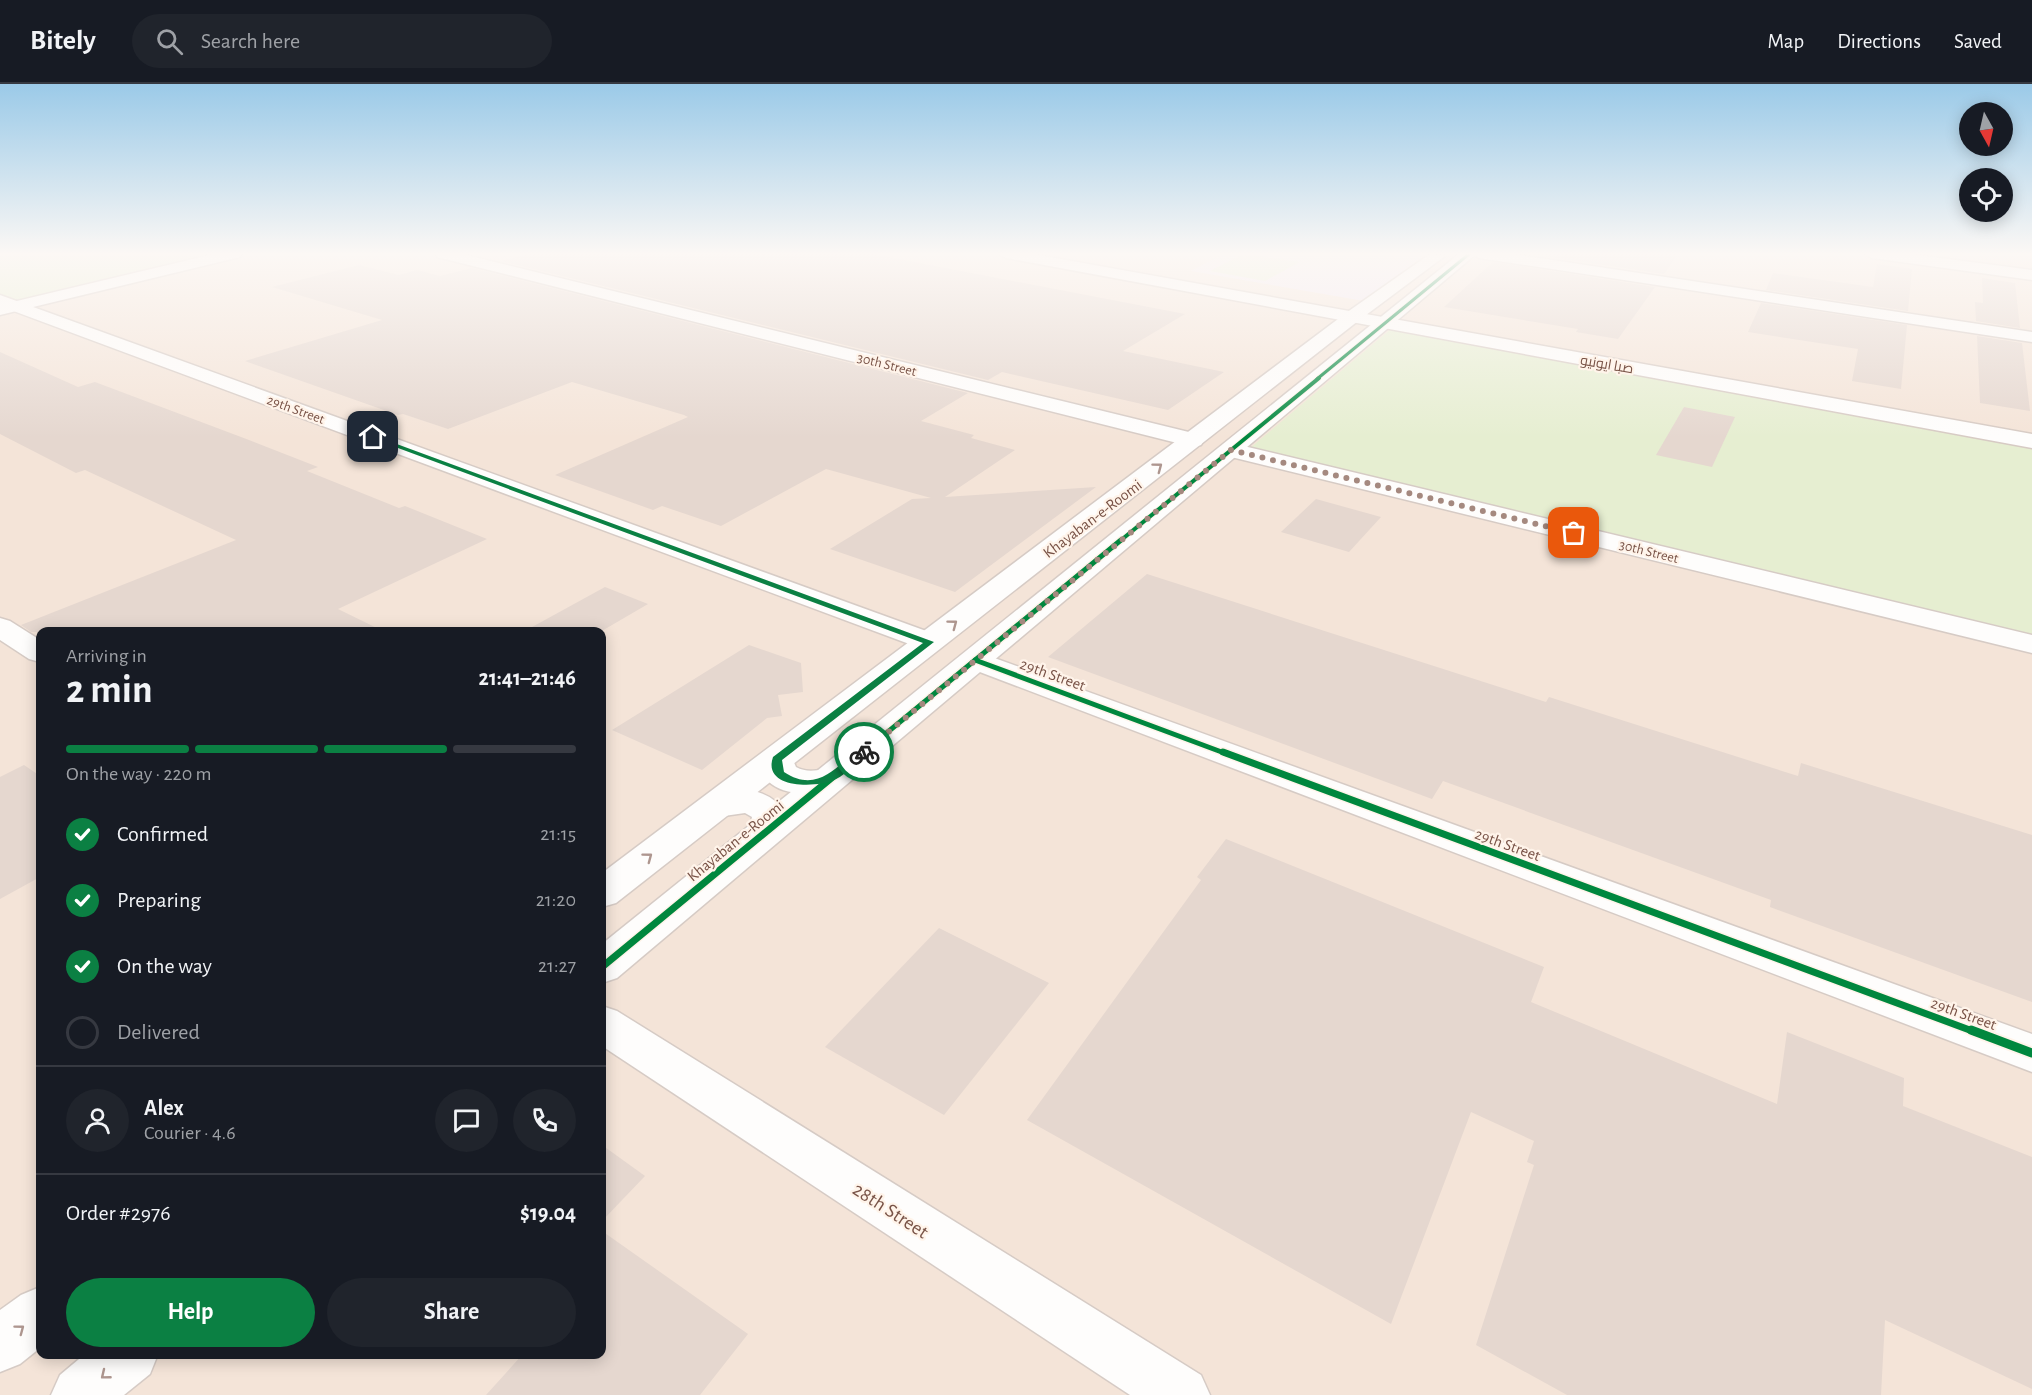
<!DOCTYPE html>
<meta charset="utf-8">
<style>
:root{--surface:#171b24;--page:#20242c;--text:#f1f3f6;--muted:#9ea1a6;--line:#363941;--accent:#0b8043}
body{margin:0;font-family:"Alegreya Sans",Cairo,sans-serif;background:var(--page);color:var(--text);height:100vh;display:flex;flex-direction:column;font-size:22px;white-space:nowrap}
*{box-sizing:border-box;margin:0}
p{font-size:20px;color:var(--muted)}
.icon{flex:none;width:33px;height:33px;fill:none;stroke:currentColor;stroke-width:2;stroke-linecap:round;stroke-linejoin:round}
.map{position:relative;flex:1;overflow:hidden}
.drawer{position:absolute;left:36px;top:543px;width:570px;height:732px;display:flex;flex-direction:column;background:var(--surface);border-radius:12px;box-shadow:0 3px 15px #0003}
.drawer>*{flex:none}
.needle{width:39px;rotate:172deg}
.fabs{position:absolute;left:1959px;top:18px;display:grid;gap:12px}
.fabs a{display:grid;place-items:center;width:54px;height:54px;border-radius:50%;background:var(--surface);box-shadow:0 3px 15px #0003;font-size:30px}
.pin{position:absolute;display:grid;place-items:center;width:51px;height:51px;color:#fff;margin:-26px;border-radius:12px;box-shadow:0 3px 9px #0006}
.courier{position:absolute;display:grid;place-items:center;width:60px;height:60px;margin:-30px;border:4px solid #0b8043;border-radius:50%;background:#fff;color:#222;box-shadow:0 2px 8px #0007}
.headline em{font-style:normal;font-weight:700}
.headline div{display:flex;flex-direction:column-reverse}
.headline{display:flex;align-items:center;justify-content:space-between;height:102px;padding:0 30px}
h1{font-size:39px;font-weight:700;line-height:45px}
.bar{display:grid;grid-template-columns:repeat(4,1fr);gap:9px 6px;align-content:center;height:72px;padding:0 30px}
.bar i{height:8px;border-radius:4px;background:var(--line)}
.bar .selected{background:var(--accent)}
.bar p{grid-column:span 4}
.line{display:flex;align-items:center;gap:15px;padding:0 30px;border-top:2px solid var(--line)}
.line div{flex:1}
.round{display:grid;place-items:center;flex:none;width:63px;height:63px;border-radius:32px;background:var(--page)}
ol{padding:0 30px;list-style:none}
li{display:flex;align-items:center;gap:18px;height:66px}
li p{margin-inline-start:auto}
li .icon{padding:6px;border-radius:50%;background:var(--accent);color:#fff;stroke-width:4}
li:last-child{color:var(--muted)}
li i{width:33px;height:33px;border:3px solid var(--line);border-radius:50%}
.action{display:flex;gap:12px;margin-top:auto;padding:12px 30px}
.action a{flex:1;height:69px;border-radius:36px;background:var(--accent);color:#fff;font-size:24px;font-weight:700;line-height:69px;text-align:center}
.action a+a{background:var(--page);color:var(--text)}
header{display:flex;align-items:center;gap:36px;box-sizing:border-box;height:84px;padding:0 30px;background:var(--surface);border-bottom:2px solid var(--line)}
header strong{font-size:28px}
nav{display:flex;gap:33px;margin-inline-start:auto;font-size:21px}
.search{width:420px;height:54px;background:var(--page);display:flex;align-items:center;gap:15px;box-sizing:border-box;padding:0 21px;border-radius:33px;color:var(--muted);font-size:22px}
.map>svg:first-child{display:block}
.residential{fill:#f4e4d8;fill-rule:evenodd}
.education{fill:#f2e7f2}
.green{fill:#e6eed1}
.building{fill:#e5d7cf}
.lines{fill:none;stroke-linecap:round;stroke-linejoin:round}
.minor-casing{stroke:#d6cbc5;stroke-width:3}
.tertiary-casing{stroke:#d6cbc5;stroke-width:3}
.secondary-casing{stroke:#d7cbc4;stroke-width:3}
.minor{fill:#fefdfc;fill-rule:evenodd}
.tertiary{fill:#fefdfc;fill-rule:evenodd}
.secondary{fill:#fefdfc;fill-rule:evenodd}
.cycleway-far4-casing{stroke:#fff4ea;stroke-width:5}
.cycleway-far3-casing{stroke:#fff4ea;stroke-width:6}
.cycleway-far2-casing{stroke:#fff4ea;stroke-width:8}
.cycleway-far1-casing{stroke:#fff4ea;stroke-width:10}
.cycleway-casing{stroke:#fff4ea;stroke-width:13}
.cycleway-far4{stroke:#00873e;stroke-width:3}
.cycleway-far3{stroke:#00873e;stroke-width:4}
.cycleway-far2{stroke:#00873e;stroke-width:5}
.cycleway-far1{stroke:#00873e;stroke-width:7}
.cycleway{stroke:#00873e;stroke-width:9}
.oneway{stroke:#ae968f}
.route{fill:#0b8043}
.done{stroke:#a5897f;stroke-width:6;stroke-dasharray:0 10.8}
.labels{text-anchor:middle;stroke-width:4.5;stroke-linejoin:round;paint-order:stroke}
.far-street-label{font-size:14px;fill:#785246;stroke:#fff4ea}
.street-label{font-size:16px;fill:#785246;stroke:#fff4ea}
.near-street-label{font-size:20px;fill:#785246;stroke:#fff4ea}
</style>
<header>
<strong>Bitely</strong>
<div class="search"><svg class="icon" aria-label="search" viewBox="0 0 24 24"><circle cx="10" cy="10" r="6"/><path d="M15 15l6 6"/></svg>Search here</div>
<nav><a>Map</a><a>Directions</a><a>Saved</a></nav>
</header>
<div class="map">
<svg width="2032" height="1311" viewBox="0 0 2032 1311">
<rect width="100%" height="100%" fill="#f8f0e8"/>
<path class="residential" d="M0 170H2032V1311H0ZM40 548H602V1270H40Z"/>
<polygon class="education" points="1223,170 1426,170 1364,217 1191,187"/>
<g class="green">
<polygon points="0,170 209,170 18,217 0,210"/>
<polygon points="1243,170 1300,178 1265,197 1210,187"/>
<polygon points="1392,244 2032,364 2032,554 1249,365"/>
</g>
<g class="building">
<polygon points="528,170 873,170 1185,230 1123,267 1224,288 1168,326 1002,288 988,296 501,177"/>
<polygon points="1530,170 1678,170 1664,190"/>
<polygon points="1493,178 1655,203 1618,255 1576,248 1578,245 1444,223"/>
<polygon points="1877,180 1912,185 1908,227 1766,206 1773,189 1873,203"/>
<polygon points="359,181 399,191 417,186 440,192 472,184 968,309 921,337 974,351 971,354 1015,366 945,413 1096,403 955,508 830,465 912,415 931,414 826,385 721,442 662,422 653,426 555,391 688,333 684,331 572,298 448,345 403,330 398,331 245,277 382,236 272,203"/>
<polygon points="1982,194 2015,199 2020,244 1976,237 1975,218 1983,219"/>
<polygon points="1761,219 1907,241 1901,305 1852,297 1858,265 1748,248"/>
<polygon points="1977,252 2022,259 2030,327 1980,319"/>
<polygon points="0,268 78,303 95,298 249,356 318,383 307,387 399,424 405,422 487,455 338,525 385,548 31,548 21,541 236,456 85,386 76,389 0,350"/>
<polygon points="1684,323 1735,333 1712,383 1656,371"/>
<polygon points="1316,415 1381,433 1349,468 1281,448"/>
<polygon points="1147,490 1546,618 1549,613 1798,692 1801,679 2032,751 2032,918 1770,823 1771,816 1443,697 1432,715 1048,573"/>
<polygon points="605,503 648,520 600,548 523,548"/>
<polygon points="749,561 801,579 803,608 778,611 782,632 767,634 702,686 612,646"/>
<polygon points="24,681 40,692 40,793 0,815 0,693"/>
<polygon points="1226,755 1544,883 1531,918 1777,1020 1787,948 1904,994 1903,1022 2032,1073 2032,1305 1885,1236 1881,1311 1567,1311 1476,1261 1534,1081 1527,1078 1534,1057 1471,1028 1391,1240 1027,1036 1201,796 1197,793"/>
<polygon points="939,844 1049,899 944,1031 825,963"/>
<polygon points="602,1061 645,1092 602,1137"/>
<polygon points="602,1147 748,1250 700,1311 486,1311 523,1270 602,1270"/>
</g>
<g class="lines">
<defs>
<g id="minor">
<polygon points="435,170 462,170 1201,351 1204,356 1201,361 1193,363 437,173"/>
<polygon points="1472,170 1512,170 2032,248 2032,258 1479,174"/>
<polygon points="1865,170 1910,170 2032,186 2032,196 1872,174"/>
<polygon points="0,211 940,552 945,558 940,564 930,567 920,564 0,222"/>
<polygon points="1231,359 2032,551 2032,569 1223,371 1220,366 1223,361"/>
<polygon points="0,534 10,537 40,556 40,578 29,575 0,556"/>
<polygon points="975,567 2032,950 2032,988 964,582 960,576 964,570"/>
<path d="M777 664 789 667 796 683C812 692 828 681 845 685L850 693 845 701C823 708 787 716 768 697 762 691 762 683 760 675L765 667Z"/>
<path d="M732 706C756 704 775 711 788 732L785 747 780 756 767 759 754 756 749 747 752 733 745 729 717 733 704 729 699 721 704 713Z"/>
<polygon points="602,922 617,927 1201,1291 1210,1311 1130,1311 602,962"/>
</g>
<g id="tertiary">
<polygon points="214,170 242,170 240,173 0,231 0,221"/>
<polygon points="1430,170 1445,172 1358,237 616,819 602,823 602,789 1346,229"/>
<polygon points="1459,170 1476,170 617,894 602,899 602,860"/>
<polygon points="40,1203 40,1264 20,1280 0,1288 0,1226 21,1211"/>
<polygon points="85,1270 158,1270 150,1290 124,1311 51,1311 60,1291"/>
</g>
<polygon id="secondary" points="999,170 1033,170 2032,350 2032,364 1006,174"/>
</defs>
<use href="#minor" class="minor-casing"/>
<use href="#tertiary" class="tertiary-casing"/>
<use href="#secondary" class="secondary-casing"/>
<use href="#minor" class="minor"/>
<use href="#tertiary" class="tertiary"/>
<use href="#secondary" class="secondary"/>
<defs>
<polyline id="cycleway-far4" points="1317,295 1469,170"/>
<polyline id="cycleway-far3" points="1120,457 1319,294"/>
<g id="cycleway-far2">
<polyline points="975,576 1227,670"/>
<polyline points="861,670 1121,456"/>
</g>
<g id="cycleway-far1">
<polyline points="1223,668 1975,948"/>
<polyline points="602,883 863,668"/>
</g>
<polyline id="cycleway" points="1971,946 2032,969"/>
</defs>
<use href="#cycleway-far4" class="cycleway-far4-casing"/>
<use href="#cycleway-far3" class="cycleway-far3-casing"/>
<use href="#cycleway-far2" class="cycleway-far2-casing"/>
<use href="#cycleway-far1" class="cycleway-far1-casing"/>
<use href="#cycleway" class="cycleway-casing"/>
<use href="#cycleway-far4" class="cycleway-far4"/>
<use href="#cycleway-far3" class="cycleway-far3"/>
<use href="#cycleway-far2" class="cycleway-far2"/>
<use href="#cycleway-far1" class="cycleway-far1"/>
<use href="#cycleway" class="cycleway"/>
</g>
<defs><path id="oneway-chevron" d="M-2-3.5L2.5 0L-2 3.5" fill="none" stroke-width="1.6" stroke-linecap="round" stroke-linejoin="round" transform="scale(1.5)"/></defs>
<g class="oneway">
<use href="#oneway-chevron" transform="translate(1158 383) rotate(-37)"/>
<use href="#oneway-chevron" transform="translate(953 540) rotate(-37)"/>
<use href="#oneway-chevron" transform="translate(648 773) rotate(-37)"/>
<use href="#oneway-chevron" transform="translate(20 1245) rotate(-37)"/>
<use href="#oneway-chevron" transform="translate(105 1291) rotate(141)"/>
</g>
<linearGradient id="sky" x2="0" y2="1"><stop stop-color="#9bcae8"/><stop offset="0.48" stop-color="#fcf8f5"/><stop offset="1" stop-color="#fcf8f5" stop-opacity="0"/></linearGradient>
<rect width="2032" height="354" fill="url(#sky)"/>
<path class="route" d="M371 352H375L934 558 782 676 784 688C826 716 846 663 867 665V670C857 678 846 691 834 696 816 704 762 705 773 673L923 559 371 354Z"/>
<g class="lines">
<polyline class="done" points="864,668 1231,366 1574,449"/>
</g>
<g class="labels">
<g class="far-street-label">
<text transform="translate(887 280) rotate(14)" y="5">30th Street</text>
<text transform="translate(1607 280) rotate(10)" y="5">صبا ایونیو</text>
<text transform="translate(296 325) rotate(20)" y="5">29th Street</text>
<text transform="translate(1649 467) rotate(14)" y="5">30th Street</text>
</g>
<g class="street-label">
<text transform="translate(1092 434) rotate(-37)" y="6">Khayaban-e-Roomi</text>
<text transform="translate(1053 590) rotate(20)" y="6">29th Street</text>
<text transform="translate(735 756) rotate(-39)" y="6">Khayaban-e-Roomi</text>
<text transform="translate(1508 760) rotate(20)" y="6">29th Street</text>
<text transform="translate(1964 929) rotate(20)" y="6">29th Street</text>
</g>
<g class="near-street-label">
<text transform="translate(891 1126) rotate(33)" y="7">28th Street</text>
</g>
</g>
</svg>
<div class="fabs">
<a><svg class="needle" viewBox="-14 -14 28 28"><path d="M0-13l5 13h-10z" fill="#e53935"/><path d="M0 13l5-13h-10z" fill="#9ea1a6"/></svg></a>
<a><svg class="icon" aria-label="locate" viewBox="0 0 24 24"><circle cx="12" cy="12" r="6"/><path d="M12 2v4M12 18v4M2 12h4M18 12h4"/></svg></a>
</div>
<div class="pin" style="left:1574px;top:449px;background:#ea580c"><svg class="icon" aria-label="bag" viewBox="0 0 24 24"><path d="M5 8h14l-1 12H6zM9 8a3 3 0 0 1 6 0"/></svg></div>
<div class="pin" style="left:373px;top:353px;background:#1f2937"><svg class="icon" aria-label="home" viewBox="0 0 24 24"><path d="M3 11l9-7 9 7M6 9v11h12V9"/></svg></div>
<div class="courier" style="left:864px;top:668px"><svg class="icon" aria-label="bike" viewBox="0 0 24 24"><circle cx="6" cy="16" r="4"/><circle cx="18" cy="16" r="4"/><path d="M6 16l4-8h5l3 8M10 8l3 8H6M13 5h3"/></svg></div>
<section class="drawer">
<div class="headline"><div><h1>2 min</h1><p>Arriving in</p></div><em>21:41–21:46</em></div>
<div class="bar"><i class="selected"></i><i class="selected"></i><i class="selected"></i><i></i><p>On the way · 220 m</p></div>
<ol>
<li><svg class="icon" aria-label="check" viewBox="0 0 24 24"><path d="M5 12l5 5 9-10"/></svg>Confirmed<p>21:15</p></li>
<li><svg class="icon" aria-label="check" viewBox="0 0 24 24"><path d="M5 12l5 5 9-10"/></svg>Preparing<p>21:20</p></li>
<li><svg class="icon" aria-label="check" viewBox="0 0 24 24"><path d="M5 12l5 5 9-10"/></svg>On the way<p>21:27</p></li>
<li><i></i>Delivered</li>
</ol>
<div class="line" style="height:108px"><a class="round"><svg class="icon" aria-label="person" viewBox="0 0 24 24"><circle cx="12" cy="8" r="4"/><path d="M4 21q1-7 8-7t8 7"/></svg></a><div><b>Alex</b><p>Courier · 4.6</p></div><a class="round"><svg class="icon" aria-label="chat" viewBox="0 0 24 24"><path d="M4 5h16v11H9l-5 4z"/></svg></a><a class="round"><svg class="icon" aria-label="phone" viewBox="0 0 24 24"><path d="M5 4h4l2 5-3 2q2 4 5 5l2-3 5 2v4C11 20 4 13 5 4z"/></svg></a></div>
<div class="line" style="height:78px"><div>Order #2976</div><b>$19.04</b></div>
<div class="action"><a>Help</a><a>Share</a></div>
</section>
</div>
